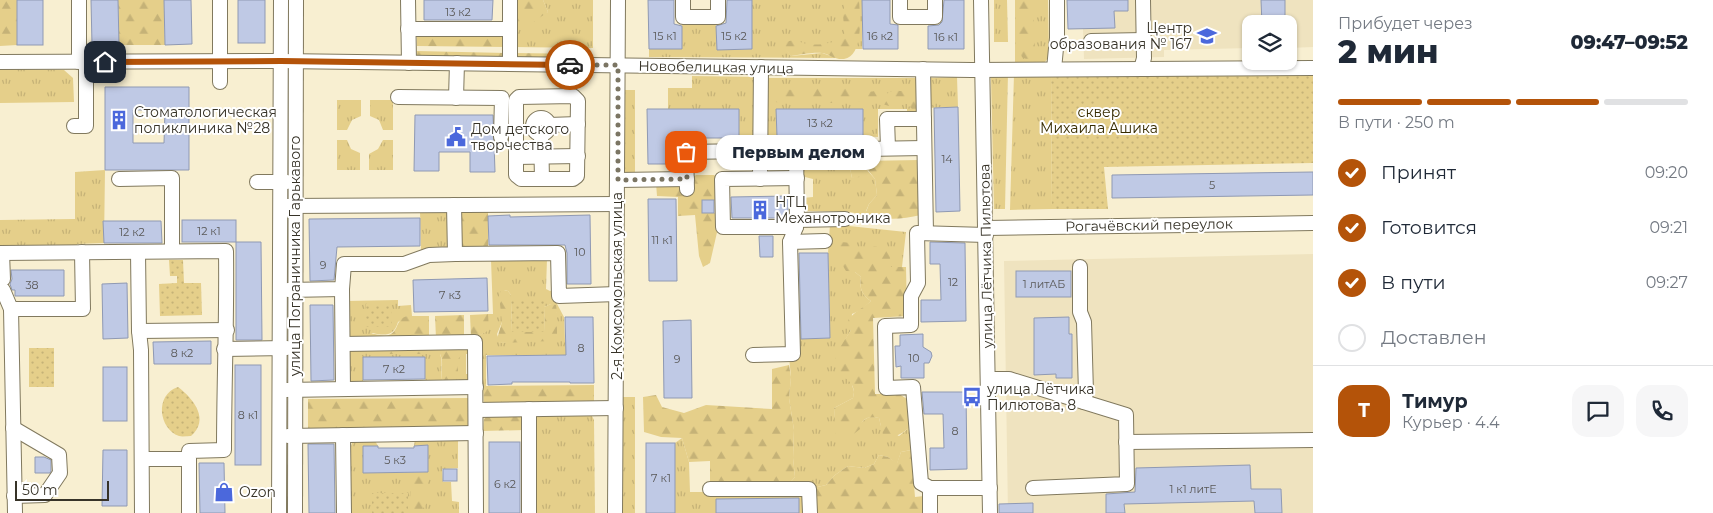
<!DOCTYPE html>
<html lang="ru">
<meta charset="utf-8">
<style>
:root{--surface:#fff;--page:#f6f6f7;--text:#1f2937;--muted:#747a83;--line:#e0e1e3;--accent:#b45309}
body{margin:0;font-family:Montserrat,sans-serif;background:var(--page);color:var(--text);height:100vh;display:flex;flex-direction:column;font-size:19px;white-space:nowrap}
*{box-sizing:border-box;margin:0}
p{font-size:16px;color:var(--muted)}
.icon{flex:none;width:28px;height:28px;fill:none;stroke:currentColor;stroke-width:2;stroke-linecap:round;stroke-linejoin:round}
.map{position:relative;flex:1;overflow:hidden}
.side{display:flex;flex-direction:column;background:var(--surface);width:400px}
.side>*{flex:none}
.tools{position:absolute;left:1242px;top:15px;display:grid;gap:10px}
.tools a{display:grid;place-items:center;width:55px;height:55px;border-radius:10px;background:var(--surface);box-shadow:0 1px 4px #0004;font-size:25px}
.scale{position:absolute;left:15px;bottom:12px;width:94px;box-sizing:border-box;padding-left:5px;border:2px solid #373328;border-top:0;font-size:14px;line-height:18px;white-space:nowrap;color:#373328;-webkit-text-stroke:4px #fff;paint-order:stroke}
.pin{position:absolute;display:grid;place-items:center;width:42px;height:42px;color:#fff;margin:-21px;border-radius:10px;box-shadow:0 2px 8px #0006}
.courier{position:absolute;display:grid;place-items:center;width:50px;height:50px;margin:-25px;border:4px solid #b45309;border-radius:50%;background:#fff;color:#222;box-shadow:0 1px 6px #0007}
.bubble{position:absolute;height:35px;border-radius:15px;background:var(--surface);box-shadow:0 1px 4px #0004;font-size:16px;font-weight:800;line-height:35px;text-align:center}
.summary em{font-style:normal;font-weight:800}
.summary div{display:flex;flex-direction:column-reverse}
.summary{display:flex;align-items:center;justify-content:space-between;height:85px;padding:0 25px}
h1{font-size:32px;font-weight:800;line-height:38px}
.bar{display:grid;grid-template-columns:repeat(4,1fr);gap:8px 5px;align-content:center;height:60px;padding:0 25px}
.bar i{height:6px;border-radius:4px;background:var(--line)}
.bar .selected{background:var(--accent)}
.bar p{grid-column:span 4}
.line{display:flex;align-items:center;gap:12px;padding:0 25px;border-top:1px solid var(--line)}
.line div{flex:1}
.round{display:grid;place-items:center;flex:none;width:52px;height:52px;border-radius:15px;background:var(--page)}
ol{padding:0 25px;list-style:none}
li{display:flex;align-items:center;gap:15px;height:55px}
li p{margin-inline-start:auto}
li .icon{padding:5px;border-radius:50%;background:var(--accent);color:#fff;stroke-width:4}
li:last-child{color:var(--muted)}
li i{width:28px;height:28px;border:2px solid var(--line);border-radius:50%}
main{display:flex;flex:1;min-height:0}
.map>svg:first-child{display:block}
.built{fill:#efe3bf}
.grass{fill:url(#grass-tufts);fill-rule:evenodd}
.forest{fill:url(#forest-firs)}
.park{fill:url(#park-dots)}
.pitch{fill:#e5cf8a}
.building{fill:#bfc9e5;stroke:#8f99b3;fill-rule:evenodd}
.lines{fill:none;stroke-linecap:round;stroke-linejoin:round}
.minor-casing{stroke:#81795e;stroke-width:16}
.minor{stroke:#fff;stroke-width:14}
.done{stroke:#7b7563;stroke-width:5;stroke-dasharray:0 9}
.route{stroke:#b45309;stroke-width:6}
.labels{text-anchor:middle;stroke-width:4;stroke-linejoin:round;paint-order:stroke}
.number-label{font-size:11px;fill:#595857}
.poi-label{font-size:14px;fill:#373328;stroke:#fff;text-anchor:start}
.street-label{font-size:14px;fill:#373328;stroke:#fff}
.park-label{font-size:14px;fill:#372b00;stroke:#fff}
</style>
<main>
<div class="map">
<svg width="1313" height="513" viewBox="0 0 1313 513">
<defs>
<pattern id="grass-tufts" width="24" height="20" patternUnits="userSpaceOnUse" patternTransform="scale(1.25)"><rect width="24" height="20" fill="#e5cf8a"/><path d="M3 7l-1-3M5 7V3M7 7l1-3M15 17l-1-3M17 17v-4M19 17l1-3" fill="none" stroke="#c5b277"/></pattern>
<pattern id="forest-firs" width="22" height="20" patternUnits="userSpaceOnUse" patternTransform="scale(1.25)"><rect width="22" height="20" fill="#e5cf8a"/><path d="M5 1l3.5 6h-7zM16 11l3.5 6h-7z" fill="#c5b277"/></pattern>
<pattern id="park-dots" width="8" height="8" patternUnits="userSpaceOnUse" patternTransform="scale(1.25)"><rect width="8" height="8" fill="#e5cf8a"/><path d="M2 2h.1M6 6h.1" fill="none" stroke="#c5b277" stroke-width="1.8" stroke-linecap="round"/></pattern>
</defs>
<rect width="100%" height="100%" fill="#f8efd1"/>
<g class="built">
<polygon points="1067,0 1313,0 1313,47 1289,48 1289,24 1251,24 1251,48 1164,50 1164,57 1084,59 1083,29 1068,29"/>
<polygon points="1313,254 1313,513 1008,513 1004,261"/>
</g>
<g class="grass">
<polygon points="543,0 593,0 593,48 513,47 513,25 548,12"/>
<polygon points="752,0 862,0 862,49 786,49 791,56 822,53 837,58 649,57 649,49 682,49 682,24 716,23 717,50 752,49"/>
<polygon points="994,0 1007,0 1008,42 994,42"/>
<polygon points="1015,0 1048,0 1049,51 1048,58 1044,63 1015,65"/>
<polygon points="0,69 64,70 73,78 74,102 0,103"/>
<polygon points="1051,72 1052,209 1010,210 1014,74"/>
<polygon points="996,73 1008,73 1005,209 994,209 991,78"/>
<polygon points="692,76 755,77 755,138 745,140 739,138 739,109 668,109 668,88 692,88"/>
<polygon points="957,77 958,107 926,108 928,78"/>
<polygon points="765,78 915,78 919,81 922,117 907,117 907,109 878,109 878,137 863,136 863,109 777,109 777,136 775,140 770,142 764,139"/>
<rect x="624" y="90" width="11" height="85"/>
<polygon points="337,100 361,100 361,116 352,120 347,130 337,130"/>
<polygon points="370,100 393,100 393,130 383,130 379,120 370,116"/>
<polygon points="337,140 347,140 351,149 360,153 360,170 337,170"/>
<polygon points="383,140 393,140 393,170 369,170 369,154 378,149"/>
<polygon points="800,168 850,168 852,178 867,170 875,179 877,195 869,204 866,211 878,218 845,211 803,211 802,198 813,197 813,179 801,176"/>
<polygon points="105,170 104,243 77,244 77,252 0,253 0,220 75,219 75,172"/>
<polygon points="420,211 447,211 448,246 447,249 421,250"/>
<path d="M830 224 906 232 902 267 855 272 861 277C859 288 862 295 871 301L861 310 852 314 851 330 845 340 851 381 854 392 853 398 834 408 835 418 861 423C866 417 871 416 879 418L881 426 899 436 910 427 911 450 901 452 897 464 888 457 879 455 874 464 864 468 848 466 835 475 826 485 813 488 788 485 795 477 793 458 794 430 789 398 791 377 789 357 799 339 830 338 828 253Z"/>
<path d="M547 259 546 289 550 291 555 290 556 302 564 317 565 341 567 342V355H486V386H483L482 346 477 337 488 330V314H493L491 260ZM504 290 508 291 511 295V300H544V307L551 304 557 313V335L500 343 497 334 502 322Z"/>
<path d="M398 300V306L411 305 412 316H407L398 322C394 336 385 336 373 333L364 338 347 341V301Z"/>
<path d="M470 346V354H466V374H471L472 385 425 383V357H363V384L347 387 348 355 351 351 357 349 440 354C444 363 439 373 443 382L464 347Z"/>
<rect x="623" y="397" width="12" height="116"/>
<polygon points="587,414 592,416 594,420 595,513 534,513 535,417 539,415"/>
<polygon points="458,436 458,468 442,469 443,482 451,482 452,501 459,502 459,513 408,513 408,493 372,493 372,513 350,513 350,450 353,440 374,439 378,446 363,446 363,473 428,472 428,446 414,446 415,439"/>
<polygon points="682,438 689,462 690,492 798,492 803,494 804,513 799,513 798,498 716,499 716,513 675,513 675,443"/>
</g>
<g class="forest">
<polygon points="0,0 17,0 17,45 0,46"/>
<polygon points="118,0 164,0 165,45 119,45"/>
<polygon points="513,0 543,0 548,12 523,29 513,25"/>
<path d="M845 0H859C860 15 864 56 844 59 835 60 829 54 822 53 812 52 800 55 791 56L785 49 786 42C798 38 798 43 809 44 820 46 835 42 845 38L843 15Z"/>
<polygon points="1017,0 1033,0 1035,50 1030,61 1022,57 1018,49"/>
<polygon points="417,36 507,37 506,47 417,46"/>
<polygon points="417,51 506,53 506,59 417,58"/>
<polygon points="513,53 592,54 592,60 513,59"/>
<path d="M857 85C864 91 870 94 879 89L886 94 894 90C902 92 909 90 917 93L919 109 915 112 907 104 901 103 889 106 879 103 857 101 831 103 821 100 810 101 796 98C786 105 777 105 767 97L768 92 772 88 803 91 814 87 833 91Z"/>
<path d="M920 160 921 215C900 219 885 222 866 212L869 204 877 195 875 179 868 170 860 177 852 178 850 168H800V162Z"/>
<polygon points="696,175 714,175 717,178 718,200 702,201 703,213 718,213 718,228 710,263 703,267 699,256 695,215 678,216 678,197 657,196 656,183 693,177"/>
<polygon points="457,210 488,210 488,248 459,249"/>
<path d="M828 241 853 243 864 255 874 246 889 248 891 267H906L907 316 873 318 875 394H899L907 399 909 407 910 427C901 434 894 440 883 435L879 418C869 416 861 418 860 429L849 438 836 437 834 408 853 398C856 383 849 383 842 374 837 369 836 361 835 355L851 330 848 320C854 312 863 308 871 301 862 295 859 288 861 277L855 272 846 271Z"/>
<polygon points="504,290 508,291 511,295 512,332 545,332 544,307 551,304 556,305 557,313 557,335 551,341 500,343 497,339 502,322 499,295 501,291"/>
<polygon points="488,314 489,330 477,337 471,337 470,315"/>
<polygon points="464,315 464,337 436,338 435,316"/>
<path d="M407 316H429V338H363C372 328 381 340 391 334 399 329 396 319 407 316Z"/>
<path d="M464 347V353L458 359V375L456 381 443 382C439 373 445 363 440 354H371L370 352 372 349Z"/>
<polygon points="789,365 791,377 789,398 794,430 793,458 795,477 788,485 710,487 710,461 689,462 682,438 661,437 644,432 643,397 656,395 662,407 684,413 706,405 772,409 772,369"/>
<polygon points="594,385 594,402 484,406 483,386"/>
<polygon points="468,398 471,399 469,427 308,429 308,399"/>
<polygon points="522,413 525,430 483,431 484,419 487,416"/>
<polygon points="911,450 915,497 924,496 924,513 814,513 813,488 826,485 835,475 848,466 864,468 874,464 879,455 888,457 897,463 901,452"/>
<polygon points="418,473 427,477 428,483 425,493 428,496 428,501 422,510 415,510 410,506 411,489 408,482"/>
</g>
<g class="park">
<polygon points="1051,72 1313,73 1313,163 1104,167 1108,209 1052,209"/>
<polygon points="169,260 183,260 184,283 201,283 202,315 160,316 159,284 177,283 177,276 170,276"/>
<polygon points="511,300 544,300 545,332 512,332"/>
<polygon points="391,304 392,327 366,327 366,304"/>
<rect x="29" y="348" width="25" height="39"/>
<path d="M178 387C194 399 210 420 191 436 187 436 182 437 179 436 159 429 154 395 178 387Z"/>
<rect x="372" y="493" width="36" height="20"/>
</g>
<polygon class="pitch" points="1101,97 1119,114 1100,133 1082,115"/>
<g class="building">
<rect x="17" y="0" width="26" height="45"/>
<polygon points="91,0 118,0 119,45 92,45"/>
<polygon points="164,0 191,0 192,44 165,45"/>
<rect x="238" y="0" width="27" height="43"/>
<polygon points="424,0 493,0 492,20 424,20"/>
<polygon points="648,0 674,0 674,24 682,26 682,49 649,49"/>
<polygon points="727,0 752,0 752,49 717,50 716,26 726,23"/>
<polygon points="862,0 890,0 890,24 898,25 898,49 863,49"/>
<polygon points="944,0 964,0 964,49 928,49 928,26 939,25 942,22"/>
<polygon points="1067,0 1128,0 1128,11 1114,11 1115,28 1068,29"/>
<polygon points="1261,0 1285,0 1285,24 1262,24"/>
<path d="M105 87H189V170H105ZM133 110H165L164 143H133Z"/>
<polygon points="958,107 960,211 936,212 934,108"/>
<polygon points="647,109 739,109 739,138 676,138 676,164 648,164"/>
<polygon points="776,109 863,109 863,136 777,136"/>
<polygon points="415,115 493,115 495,172 470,172 470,152 439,152 439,171 414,171"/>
<polygon points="1313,172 1313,195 1112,198 1112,175"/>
<polygon points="788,196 788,218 732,218 731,197"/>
<polygon points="648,199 676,199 677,281 649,281"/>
<rect x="702" y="200" width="12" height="13"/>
<polygon points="510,215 510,217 590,215 591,284 567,284 567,253 565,245 489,245 488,216"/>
<polygon points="420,218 420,246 337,247 334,280 310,281 309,219"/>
<rect x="182" y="220" width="54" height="22"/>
<polygon points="103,221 161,221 162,243 104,243"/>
<polygon points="759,236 773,236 773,257 760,257"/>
<polygon points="236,242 261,242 262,340 236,340"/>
<polygon points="930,242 965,243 966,321 921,322 921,300 941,300 940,264 930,264"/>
<polygon points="799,253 828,253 830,338 801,339"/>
<polygon points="11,270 64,270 64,296 15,296 15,290 12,290 10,284 12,279"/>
<rect x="1016" y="271" width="55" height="26"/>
<polygon points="487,278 488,311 414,312 413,280"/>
<polygon points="127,283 128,338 103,339 102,284"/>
<polygon points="310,305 333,305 334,380 311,381"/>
<polygon points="565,317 593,317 594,383 570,383 570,382 512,382 512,384 488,385 487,356 566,355"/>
<polygon points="1069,317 1069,334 1072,334 1072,378 1056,378 1056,374 1034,375 1034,318"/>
<polygon points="691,320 692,398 664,398 663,321"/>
<polygon points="923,334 923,347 931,352 932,356 929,363 924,363 924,378 901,378 901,366 896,367 895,346 900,346 900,335"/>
<polygon points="211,341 211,364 154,364 153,342"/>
<polygon points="363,357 425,357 425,379 363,380"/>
<rect x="235" y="365" width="26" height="100"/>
<rect x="103" y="367" width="24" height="54"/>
<polygon points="922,392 966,392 967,469 930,470 930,448 944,448 943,414 924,414"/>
<rect x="489" y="442" width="31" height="71"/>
<rect x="646" y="443" width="29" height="70"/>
<polygon points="308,444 334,444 335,513 309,513"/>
<polygon points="428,445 428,472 363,473 363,446 378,446 378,448 414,448 414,446"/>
<polygon points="103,450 127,450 127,506 102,506"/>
<polygon points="35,457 44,457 51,460 51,471 50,473 35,473"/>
<polygon points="199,463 224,463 225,513 200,513"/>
<polygon points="1250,465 1251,489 1281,489 1282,513 1255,513 1254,501 1124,504 1125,513 1106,513 1106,494 1135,492 1136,468"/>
<rect x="443" y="469" width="14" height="12"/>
<polygon points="799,498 799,513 716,513 716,499"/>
<polygon points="1033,503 1033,513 999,513 999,504"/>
</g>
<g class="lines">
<defs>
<g id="minor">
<polyline points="220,0 220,82"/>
<polyline points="408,0 409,63"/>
<polyline points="683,0 683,17 718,17 718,0"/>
<polyline points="900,0 900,17 935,17 935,0"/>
<polyline points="981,0 990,513"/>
<polyline points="408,29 510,29"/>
<polyline points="1091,41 1144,40"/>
<polyline points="0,62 281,61 972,70 1313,68"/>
<polyline points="79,62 79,0"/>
<polyline points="510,64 510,0"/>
<polyline points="923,69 926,233"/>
<polyline points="1054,69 1057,38 1057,0"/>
<polyline points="1141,69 1144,58 1143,0"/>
<polygon points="573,96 578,101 577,176 573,179 521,179 516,175 516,100 519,97"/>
<polyline points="398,97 502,98 501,137"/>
<polyline points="456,98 457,63"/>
<circle cx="541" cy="126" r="8"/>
<polyline points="549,125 578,124"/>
<polyline points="74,126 86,126 86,62"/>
<polyline points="541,133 542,179"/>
<polyline points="888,148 887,119 924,119"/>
<polyline points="516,157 578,156"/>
<polyline points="119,179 172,178 172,251"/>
<polyline points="760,179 761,67"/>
<polyline points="618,180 687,179"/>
<polyline points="257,182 287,182"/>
<polyline points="687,189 686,152 924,148"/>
<polyline points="286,206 617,204"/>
<polyline points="797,220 845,219"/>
<polyline points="796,227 723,227 722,179 797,178"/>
<polyline points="986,228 1313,223"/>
<polyline points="986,235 917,233 918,283 911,296 911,325 885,326 886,388 913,387 921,483 930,488 990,488"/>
<polyline points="790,242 825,241"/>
<polyline points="138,252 139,331 141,350 142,513"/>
<path d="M0 253 226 251C227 318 224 383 224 450L189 451V513"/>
<polyline points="2,253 3,279"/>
<polyline points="455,254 558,253 559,296 617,294"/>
<polyline points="1080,267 1080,312 1084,322 1086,393 1084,402"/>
<polyline points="342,289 343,389"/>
<polyline points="3,290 11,309 15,513"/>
<polyline points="288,290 342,289 344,264 404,264 429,255 455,254 454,205"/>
<polyline points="11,309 83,309 82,252"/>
<polyline points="139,331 227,330"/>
<polyline points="343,344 475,342 476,513"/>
<polyline points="224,349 287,348"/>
<polyline points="753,355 793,354 790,242 796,227 797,220 796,150"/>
<polyline points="988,379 1009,379 1126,415 1127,484 1033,488"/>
<polyline points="285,390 476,387"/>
<polyline points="529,409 529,513"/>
<polyline points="476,410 616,408"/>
<polyline points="13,428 59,455 60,473 45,495 14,496"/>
<polyline points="343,435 344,513"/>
<polyline points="288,436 476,433"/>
<polyline points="1126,442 1313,440"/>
<polyline points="142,459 189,459"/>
<polyline points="930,488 930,513"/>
<polyline points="710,489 809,489 810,513"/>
<polyline points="279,513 281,0"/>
<polyline points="295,513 296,0"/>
<polyline points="615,513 618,0"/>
</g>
</defs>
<use href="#minor" class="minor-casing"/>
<use href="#minor" class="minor"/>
</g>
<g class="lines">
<polyline class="done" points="570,65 618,65 618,180 687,179 686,152"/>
<polyline class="route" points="105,62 281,61 570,65"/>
</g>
<defs>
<symbol id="school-bare" viewBox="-9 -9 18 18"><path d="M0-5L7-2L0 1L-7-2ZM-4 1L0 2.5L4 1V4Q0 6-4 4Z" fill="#4b68dc" stroke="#fff" stroke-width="2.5" paint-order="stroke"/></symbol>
<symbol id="building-bare" viewBox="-9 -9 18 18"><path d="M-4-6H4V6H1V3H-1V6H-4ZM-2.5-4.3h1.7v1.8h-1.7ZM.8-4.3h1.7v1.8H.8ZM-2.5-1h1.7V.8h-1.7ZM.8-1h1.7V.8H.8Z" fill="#4b68dc" stroke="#fff" stroke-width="2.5" paint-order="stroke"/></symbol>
<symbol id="civic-bare" viewBox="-9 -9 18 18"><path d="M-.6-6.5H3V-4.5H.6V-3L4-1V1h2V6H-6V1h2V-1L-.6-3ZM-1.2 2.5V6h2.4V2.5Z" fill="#4b68dc" stroke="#fff" stroke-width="2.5" paint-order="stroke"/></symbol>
<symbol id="bus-bare" viewBox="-9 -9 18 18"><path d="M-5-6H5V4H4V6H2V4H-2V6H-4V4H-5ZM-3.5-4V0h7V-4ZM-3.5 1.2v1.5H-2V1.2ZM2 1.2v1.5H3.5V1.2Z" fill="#4b68dc" stroke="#fff" stroke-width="2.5" paint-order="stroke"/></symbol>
<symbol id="shop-bare" viewBox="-9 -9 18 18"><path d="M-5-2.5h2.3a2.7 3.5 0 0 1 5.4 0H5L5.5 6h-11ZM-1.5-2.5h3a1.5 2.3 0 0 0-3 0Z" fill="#4b68dc" stroke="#fff" stroke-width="2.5" paint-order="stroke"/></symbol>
</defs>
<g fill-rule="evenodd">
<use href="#school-bare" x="1193" y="22" width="28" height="28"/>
<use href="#building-bare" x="105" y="106" width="28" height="28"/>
<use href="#civic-bare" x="442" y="123" width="28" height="28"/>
<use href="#building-bare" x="746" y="196" width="28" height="28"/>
<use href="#bus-bare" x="958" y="383" width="28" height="28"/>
<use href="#shop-bare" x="210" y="478" width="28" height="28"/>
</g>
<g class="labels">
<g class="number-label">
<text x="458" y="16">13 к2</text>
<text x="665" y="40">15 к1</text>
<text x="734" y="40">15 к2</text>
<text x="880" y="40">16 к2</text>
<text x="946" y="41">16 к1</text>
<text x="820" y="127">13 к2</text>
<text x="947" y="163">14</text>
<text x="1212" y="189">5</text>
<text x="209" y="235">12 к1</text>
<text x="132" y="236">12 к2</text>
<text x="662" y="244">11 к1</text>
<text x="580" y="256">10</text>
<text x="323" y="269">9</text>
<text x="953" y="286">12</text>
<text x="1044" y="288">1 литАБ</text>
<text x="32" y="289">38</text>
<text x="450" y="299">7 к3</text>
<text x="581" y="352">8</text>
<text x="182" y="357">8 к2</text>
<text x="914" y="362">10</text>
<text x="677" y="363">9</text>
<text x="394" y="373">7 к2</text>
<text x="248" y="419">8 к1</text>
<text x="955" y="435">8</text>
<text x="395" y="464">5 к3</text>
<text x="661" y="482">7 к1</text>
<text x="505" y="488">6 к2</text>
<text x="1193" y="493">1 к1 литЕ</text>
</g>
<g class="poi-label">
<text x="1192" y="33" text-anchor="end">Центр<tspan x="1192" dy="16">образования № 167</tspan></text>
<text x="134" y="117">Стоматологическая<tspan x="134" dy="16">поликлиника №28</tspan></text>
<text x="471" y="134">Дом детского<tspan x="471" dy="16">творчества</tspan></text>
<text x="775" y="207">НТЦ<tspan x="775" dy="16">Механотроника</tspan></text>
<text x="987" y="394">улица Лётчика<tspan x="987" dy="16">Пилютова, 8</tspan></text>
<text x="239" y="497">Ozon</text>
</g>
<g class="street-label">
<text transform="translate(716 67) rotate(1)" y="5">Новобелицкая улица</text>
<text transform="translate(1149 225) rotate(-1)" y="5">Рогачёвский переулок</text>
<text transform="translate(295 256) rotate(-90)" y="5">улица Пограничника Гарькавого</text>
<text transform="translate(986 256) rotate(-91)" y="5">улица Лётчика Пилютова</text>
<text transform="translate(617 286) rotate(-90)" y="5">2-я Комсомольская улица</text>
</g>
<g class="park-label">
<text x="1099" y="117">сквер<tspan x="1099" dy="16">Михаила Ашика</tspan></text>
</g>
</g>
</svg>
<div class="tools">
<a><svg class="icon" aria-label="layers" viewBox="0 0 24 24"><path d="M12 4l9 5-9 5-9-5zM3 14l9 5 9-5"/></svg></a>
</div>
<div class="scale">50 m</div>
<div class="pin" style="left:686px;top:152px;background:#ea580c"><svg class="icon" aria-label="bag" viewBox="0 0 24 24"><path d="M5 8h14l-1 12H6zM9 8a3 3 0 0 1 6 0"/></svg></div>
<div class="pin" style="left:105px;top:62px;background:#1f2937"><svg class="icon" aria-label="home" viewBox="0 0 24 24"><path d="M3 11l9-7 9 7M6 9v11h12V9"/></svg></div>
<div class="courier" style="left:570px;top:65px"><svg class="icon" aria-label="car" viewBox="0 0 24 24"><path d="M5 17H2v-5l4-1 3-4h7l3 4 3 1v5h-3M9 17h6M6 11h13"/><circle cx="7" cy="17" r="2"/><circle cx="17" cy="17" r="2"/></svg></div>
<div class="bubble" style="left:716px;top:135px;width:165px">Первым делом</div>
</div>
<section class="side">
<div class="summary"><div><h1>2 мин</h1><p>Прибудет через</p></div><em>09:47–09:52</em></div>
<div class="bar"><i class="selected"></i><i class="selected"></i><i class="selected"></i><i></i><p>В пути · 250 m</p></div>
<ol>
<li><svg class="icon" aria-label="check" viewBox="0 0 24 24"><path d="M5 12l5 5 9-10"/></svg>Принят<p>09:20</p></li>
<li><svg class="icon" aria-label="check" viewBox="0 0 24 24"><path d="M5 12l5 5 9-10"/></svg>Готовится<p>09:21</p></li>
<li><svg class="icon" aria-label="check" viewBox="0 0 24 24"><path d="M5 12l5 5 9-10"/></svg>В пути<p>09:27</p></li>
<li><i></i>Доставлен</li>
</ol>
<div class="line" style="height:90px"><b class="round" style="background:var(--accent);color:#fff">Т</b><div><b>Тимур</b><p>Курьер · 4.4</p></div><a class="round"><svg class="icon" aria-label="chat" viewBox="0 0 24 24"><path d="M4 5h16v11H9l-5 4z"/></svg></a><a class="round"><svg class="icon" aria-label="phone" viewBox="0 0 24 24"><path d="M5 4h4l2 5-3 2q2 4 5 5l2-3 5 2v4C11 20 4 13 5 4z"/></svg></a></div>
</section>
</main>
